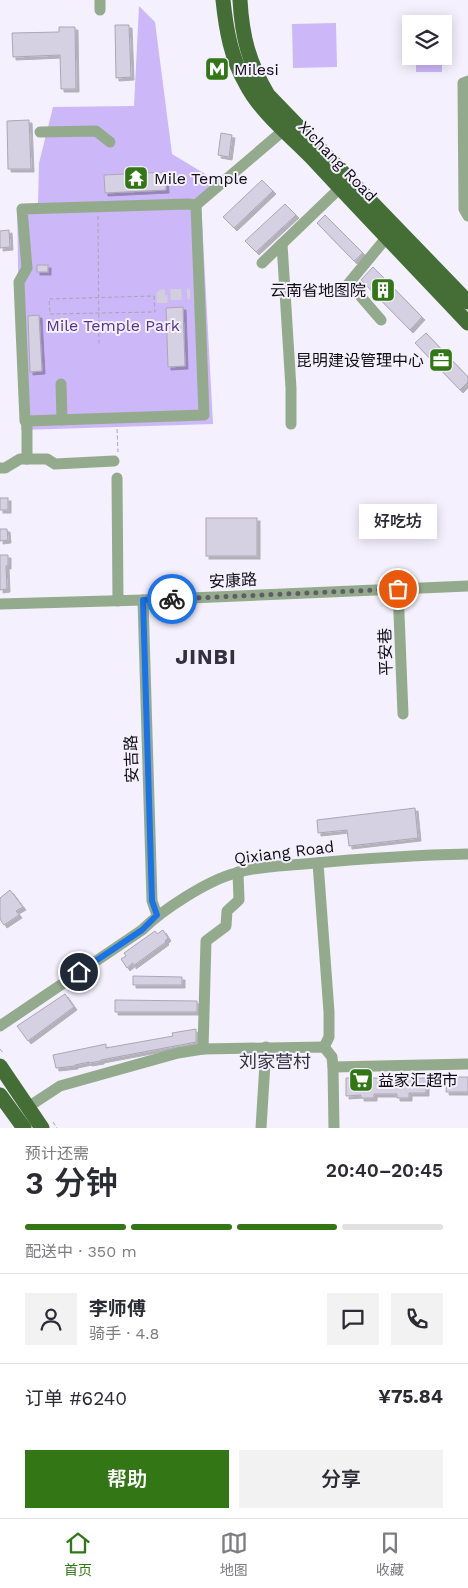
<!DOCTYPE html>
<html lang="zh">
<meta charset="utf-8">
<style>
:root{--surface:#fff;--page:#f2f2f3;--text:#2b2b33;--muted:#7c7c81;--line:#e1e1e2;--accent:#327616}
body{margin:0;font-family:"Work Sans","Noto Sans SC",sans-serif;background:var(--page);color:var(--text);height:100vh;display:flex;flex-direction:column;font-size:19px;white-space:nowrap}
*{box-sizing:border-box;margin:0}
p{font-size:16px;color:var(--muted)}
.icon{flex:none;width:28px;height:28px;fill:none;stroke:currentColor;stroke-width:2;stroke-linecap:round;stroke-linejoin:round}
.map{position:relative;height:1128px;overflow:hidden}
.panel{display:flex;flex-direction:column;background:var(--surface);flex:1}
.panel>*{flex:none}
.controls{position:absolute;left:402px;top:15px;display:grid;gap:10px}
.controls a{display:grid;place-items:center;width:50px;height:50px;border-radius:0px;background:var(--surface);box-shadow:0 2px 12px #0003;font-size:25px}
.pin{position:absolute;display:grid;place-items:center;width:42px;height:42px;color:#fff;margin:-21px;border:2px solid #fff;border-radius:50%;box-shadow:0 1px 5px #0007}
.courier{position:absolute;display:grid;place-items:center;width:50px;height:50px;margin:-25px;border:4px solid #1a73e8;border-radius:50%;background:#fff;color:#222;box-shadow:0 1px 6px #0007}
.bubble{position:absolute;height:35px;border-radius:0px;background:var(--surface);box-shadow:0 2px 12px #0003;font-size:16px;font-weight:600;line-height:35px;text-align:center}
.summary em{font-style:normal;font-weight:600}
.summary div{display:flex;flex-direction:column-reverse}
.summary{display:flex;align-items:center;justify-content:space-between;height:85px;padding:0 25px}
h1{font-size:32px;font-weight:600;line-height:38px}
.bar{display:grid;grid-template-columns:repeat(4,1fr);gap:8px 5px;align-content:center;height:60px;padding:0 25px}
.bar i{height:6px;border-radius:4px;background:var(--line)}
.bar .selected{background:var(--accent)}
.bar p{grid-column:span 4}
.line{display:flex;align-items:center;gap:12px;padding:0 25px;border-top:1px solid var(--line)}
.line div{flex:1}
.round{display:grid;place-items:center;flex:none;width:52px;height:52px;border-radius:0px;background:var(--page)}
.primary-button{display:flex;gap:10px;margin-top:auto;padding:10px 25px}
.primary-button a{flex:1;height:58px;border-radius:0px;background:var(--accent);color:#fff;font-size:20px;font-weight:600;line-height:58px;text-align:center}
.primary-button a+a{background:var(--page);color:var(--text)}
.tabs{display:flex;justify-content:space-around;align-items:center;height:70px;border-top:1px solid var(--line);background:var(--surface);font-size:14px;color:var(--muted)}
.tabs a{display:grid;justify-items:center;gap:2px}
.tabs .selected{color:var(--accent)}
.map>svg:first-child{display:block}
.green{fill:#ccb7f9}
.building{fill:#d6d1e2;stroke:#aba6b6;filter:url(#shadow)}
.lines{fill:none;stroke-linecap:round;stroke-linejoin:round}
.minor-tunnel{stroke:#d2cedb;stroke-width:11;stroke-dasharray:11 5.5;stroke-linecap:butt}
.path{stroke:#a9a5b1;stroke-width:1;stroke-dasharray:4 2.5;stroke-linecap:butt}
.minor{stroke:#93ab8c;stroke-width:11}
.major{stroke:#446e36;stroke-width:15}
.done{stroke:#605d66;stroke-width:5;stroke-dasharray:0 9}
.route{stroke:#1a73e8;stroke-width:6}
.labels{text-anchor:middle;stroke-width:4;stroke-linejoin:round;paint-order:stroke}
.poi-label{font-size:16px;fill:#100e14;stroke:#f4f0fe;text-anchor:start}
.street-label{font-size:16px;fill:#100e14;stroke:#f4f0fe}
.park-label{font-size:16px;fill:#58328d;stroke:#f4f0fe}
.neighbourhood-label{font-size:18px;fill:#34303d;stroke:#f4f0fe}
.district-label{font-size:21px;font-weight:bold;letter-spacing:1px;fill:#34303d;stroke:#f4f0fe}
</style>
<div class="map">
<svg width="468" height="1128" viewBox="0 0 468 1128">
<defs>
<filter id="shadow"><feDropShadow dx="3" dy="3" stdDeviation="0" flood-color="#0004"/></filter>
</defs>
<rect width="100%" height="100%" fill="#f4f0fe"/>
<g class="green">
<polygon points="139,6 155,22 172,154 225,186 201,202 213,424 21,430 17,207 38,203 39,163 53,107 134,106"/>
<polygon points="336,23 337,67 293,68 292,24"/>
<rect x="416" y="56" width="26" height="16"/>
</g>
<g class="building">
<polygon points="115,25 129,25 131,77 116,78"/>
<polygon points="59,27 75,27 76,89 61,89 60,55 13,57 12,33 59,32"/>
<polygon points="29,120 31,169 8,169 7,121"/>
<polygon points="221,133 232,135 229,157 218,155"/>
<polygon points="165,172 166,190 105,193 104,175"/>
<polygon points="262,180 273,191 234,228 223,217"/>
<polygon points="285,204 296,215 256,252 245,241"/>
<polygon points="325,215 363,253 354,261 317,223"/>
<polygon points="9,230 10,247 0,248 0,231"/>
<rect x="37" y="265" width="11" height="7"/>
<polygon points="373,267 422,317 410,330 361,280"/>
<polygon points="183,307 185,366 168,367 166,308"/>
<polygon points="39,315 42,371 30,372 28,316"/>
<polygon points="426,333 468,377 468,382 460,390 415,343"/>
<rect x="0" y="498" width="8" height="12"/>
<rect x="206" y="518" width="51" height="38"/>
<polygon points="0,529 7,529 8,540 0,541"/>
<polygon points="0,555 8,555 8,566 6,566 7,589 0,590"/>
<polygon points="415,808 418,838 349,846 347,830 318,833 317,820"/>
<polygon points="10,890 23,907 16,911 19,915 4,925 0,919 0,898"/>
<polygon points="163,930 168,938 165,941 166,942 133,966 133,963 127,968 121,959 126,956 124,953 155,931 157,934"/>
<polygon points="133,976 182,977 182,985 133,985"/>
<polygon points="65,994 74,1007 28,1041 17,1026"/>
<polygon points="115,1000 197,1001 197,1012 115,1012"/>
<polygon points="196,1029 196,1042 101,1060 101,1061 89,1063 89,1062 75,1065 75,1066 56,1068 53,1055 106,1044 106,1048 145,1041 173,1036 172,1033"/>
<polygon points="447,1077 468,1077 468,1092 446,1092"/>
<polygon points="346,1078 426,1078 426,1093 409,1093 409,1098 397,1098 397,1094 374,1094 374,1098 361,1098 361,1095 346,1096"/>
</g>
<g class="lines">
<polyline class="minor-tunnel" points="162,303 162,295 190,294"/>
<g class="path">
<polyline points="98,216 99,345"/>
<polygon points="154,296 155,312 50,314 49,299"/>
<polyline points="117,429 118,452"/>
<polyline points="0,1049 4,1054"/>
<polyline points="53,1122 57,1128"/>
</g>
<g class="minor">
<polyline points="100,0 100,10"/>
<polyline points="468,81 463,83 464,209 468,216"/>
<polyline points="40,132 96,131 110,142"/>
<polyline points="196,205 284,130"/>
<polyline points="282,244 291,388 291,424"/>
<polyline points="262,263 340,188"/>
<polyline points="381,320 349,283 387,237"/>
<polyline points="61,384 62,420"/>
<polyline points="27,421 204,415 196,205"/>
<polyline points="27,459 27,421 25,421 19,282 27,268 22,209 188,204 196,205"/>
<polyline points="0,468 5,468 20,459 47,459 55,464 114,461"/>
<polyline points="117,478 118,601"/>
<polyline points="398,589 403,714"/>
<polyline points="143,600 152,901 157,915"/>
<polyline points="0,604 143,600 468,586"/>
<polyline points="318,863 329,1012 329,1037 324,1047"/>
<path d="M0 1026 142 930C162 910 208 880 236 873 257 866 282 866 304 864 358 859 413 855 468 854"/>
<polyline points="203,1049 206,941 226,926 227,911 239,900 238,872"/>
<polyline points="333,1067 468,1064"/>
<polyline points="28,1107 60,1086 178,1053 203,1049 324,1047 332,1057 333,1067 334,1128"/>
<polyline points="261,1128 266,1047"/>
</g>
<g class="major">
<path d="M223 0C226 29 231 58 246 84 261 113 291 136 314 160 365 215 417 269 468 323"/>
<path d="M240 0C242 37 249 63 268 95L468 302"/>
<polyline points="0,1066 42,1128"/>
<polyline points="0,1095 24,1128"/>
</g>
</g>
<g class="lines">
<polyline class="done" points="172,599 398,589"/>
<polyline class="route" points="79,972 142,930 157,915 152,901 143,600 172,599"/>
</g>
<defs>
<symbol id="metro-square" viewBox="-11 -11 22 22"><rect x="-9" y="-9" width="18" height="18" rx="4" fill="#327616" stroke="#f4f0fe"/><path d="M-5.5 5V-5H-3L0 0L3-5H5.5V5H3V-.5L0 4L-3-.5V5Z" fill="#fff"/></symbol>
<symbol id="temple-square" viewBox="-11 -11 22 22"><rect x="-9" y="-9" width="18" height="18" rx="4" fill="#327616" stroke="#f4f0fe"/><path d="M0-6L5-2H3V0L6.5 2.5H4V6H1.5V3h-3V6H-4V2.5H-6.5L-3 0V-2H-5Z" fill="#fff"/></symbol>
<symbol id="building-square" viewBox="-11 -11 22 22"><rect x="-9" y="-9" width="18" height="18" rx="4" fill="#327616" stroke="#f4f0fe"/><path d="M-4-6H4V6H1V3H-1V6H-4ZM-2.5-4.3h1.7v1.8h-1.7ZM.8-4.3h1.7v1.8H.8ZM-2.5-1h1.7V.8h-1.7ZM.8-1h1.7V.8H.8Z" fill="#fff"/></symbol>
<symbol id="office-square" viewBox="-11 -11 22 22"><rect x="-9" y="-9" width="18" height="18" rx="4" fill="#327616" stroke="#f4f0fe"/><path d="M-6-3h4V-5.5h4V-3h4V5H-6ZM-1-4.5V-3h2v-1.5ZM-6 0V1H6V0Z" fill="#fff"/></symbol>
<symbol id="supermarket-square" viewBox="-11 -11 22 22"><rect x="-9" y="-9" width="18" height="18" rx="4" fill="#327616" stroke="#f4f0fe"/><path d="M-6-5.5h2.5l.6 2H6L4.5 2H-2.5L-4.4-4H-6ZM-1.5 3.2a1.3 1.3 0 1 0 .1 0ZM3 3.2a1.3 1.3 0 1 0 .1 0Z" fill="#fff"/></symbol>
</defs>
<g fill-rule="evenodd">
<use href="#metro-square" x="203" y="55" width="28" height="28"/>
<use href="#temple-square" x="122" y="164" width="28" height="28"/>
<use href="#building-square" x="369" y="276" width="28" height="28"/>
<use href="#office-square" x="427" y="346" width="28" height="28"/>
<use href="#supermarket-square" x="347" y="1066" width="28" height="28"/>
</g>
<g class="labels">
<g class="poi-label">
<text x="234" y="75">Milesi</text>
<text x="154" y="184">Mile Temple</text>
<text x="366" y="296" text-anchor="end">云南省地图院</text>
<text x="424" y="366" text-anchor="end">昆明建设管理中心</text>
<text x="378" y="1086">益家汇超市</text>
</g>
<g class="street-label">
<text transform="translate(338 161) rotate(46)" y="6">Xichang Road</text>
<text transform="translate(233 580) rotate(-3)" y="6">安康路</text>
<text transform="translate(385 652) rotate(-92)" y="6">平安巷</text>
<text transform="translate(131 759) rotate(-92)" y="6">安吉路</text>
<text transform="translate(284 852) rotate(-7)" y="6">Qixiang Road</text>
</g>
<g class="park-label">
<text x="113" y="331">Mile Temple Park</text>
</g>
<g class="neighbourhood-label">
<text x="275" y="1068">刘家营村</text>
</g>
<g class="district-label">
<text x="206" y="664">JINBI</text>
</g>
</g>
</svg>
<div class="controls">
<a><svg class="icon" aria-label="layers" viewBox="0 0 24 24"><path d="M12 4l9 5-9 5-9-5zM3 14l9 5 9-5"/></svg></a>
</div>
<div class="pin" style="left:398px;top:589px;background:#ea580c"><svg class="icon" aria-label="bag" viewBox="0 0 24 24"><path d="M5 8h14l-1 12H6zM9 8a3 3 0 0 1 6 0"/></svg></div>
<div class="pin" style="left:79px;top:972px;background:#1f2937"><svg class="icon" aria-label="home" viewBox="0 0 24 24"><path d="M3 11l9-7 9 7M6 9v11h12V9"/></svg></div>
<div class="courier" style="left:172px;top:599px"><svg class="icon" aria-label="bike" viewBox="0 0 24 24"><circle cx="6" cy="16" r="4"/><circle cx="18" cy="16" r="4"/><path d="M6 16l4-8h5l3 8M10 8l3 8H6M13 5h3"/></svg></div>
<div class="bubble" style="left:359px;top:504px;width:78px">好吃坊</div>
</div>
<section class="panel">
<div class="summary"><div><h1>3 分钟</h1><p>预计还需</p></div><em>20:40–20:45</em></div>
<div class="bar"><i class="selected"></i><i class="selected"></i><i class="selected"></i><i></i><p>配送中 · 350 m</p></div>
<div class="line" style="height:90px"><a class="round"><svg class="icon" aria-label="person" viewBox="0 0 24 24"><circle cx="12" cy="8" r="4"/><path d="M4 21q1-7 8-7t8 7"/></svg></a><div><b>李师傅</b><p>骑手 · 4.8</p></div><a class="round"><svg class="icon" aria-label="chat" viewBox="0 0 24 24"><path d="M4 5h16v11H9l-5 4z"/></svg></a><a class="round"><svg class="icon" aria-label="phone" viewBox="0 0 24 24"><path d="M5 4h4l2 5-3 2q2 4 5 5l2-3 5 2v4C11 20 4 13 5 4z"/></svg></a></div>
<div class="line" style="height:65px"><div>订单 #6240</div><b>¥75.84</b></div>
<div class="primary-button"><a>帮助</a><a>分享</a></div>
</section>
<nav class="tabs">
<a class="selected"><svg class="icon" aria-label="home" viewBox="0 0 24 24"><path d="M3 11l9-7 9 7M6 9v11h12V9"/></svg>首页</a>
<a><svg class="icon" aria-label="map" viewBox="0 0 24 24"><path d="M3 6l6-2 6 2 6-2v14l-6 2-6-2-6 2zM9 4v14M15 6v14"/></svg>地图</a>
<a><svg class="icon" aria-label="saved" viewBox="0 0 24 24"><path d="M7 4h10v16l-5-4-5 4z"/></svg>收藏</a>
</nav>
